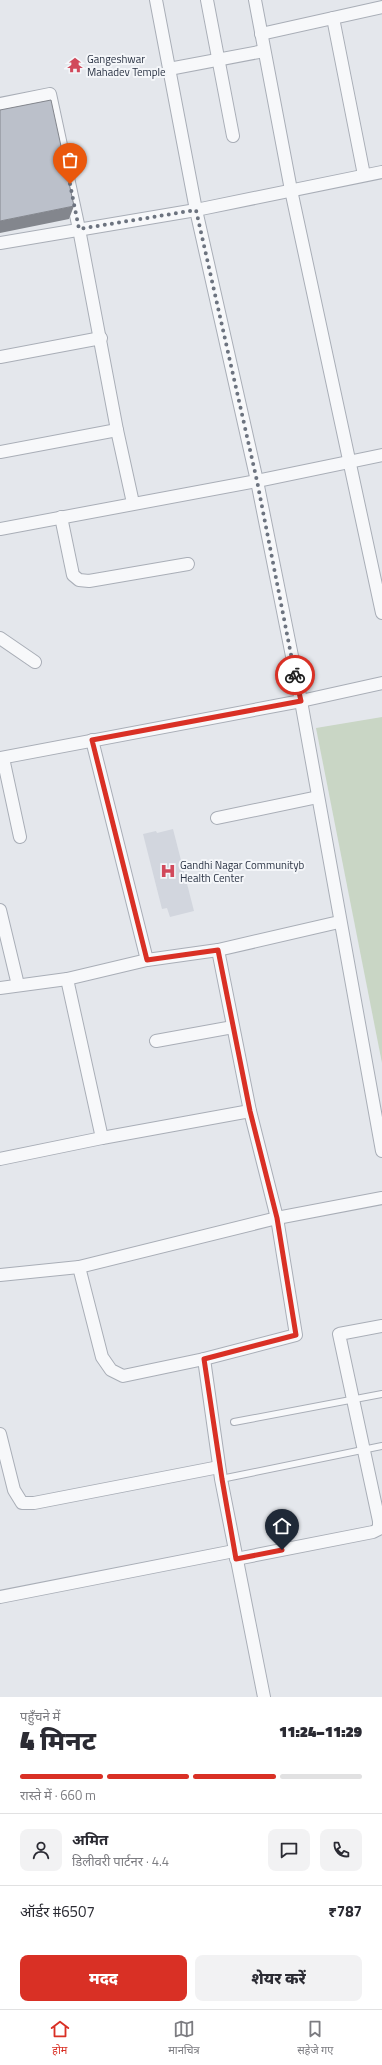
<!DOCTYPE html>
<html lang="hi">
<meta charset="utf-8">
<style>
:root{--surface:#fff;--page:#f2f2f3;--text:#2b2b33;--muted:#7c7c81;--line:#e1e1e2;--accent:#d93025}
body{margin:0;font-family:"Titillium Web","Noto Sans Devanagari",sans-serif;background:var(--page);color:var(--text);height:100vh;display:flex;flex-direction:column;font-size:15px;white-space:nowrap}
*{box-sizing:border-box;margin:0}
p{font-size:13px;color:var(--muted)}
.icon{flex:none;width:22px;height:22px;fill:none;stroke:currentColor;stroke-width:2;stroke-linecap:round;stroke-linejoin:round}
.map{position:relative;height:1697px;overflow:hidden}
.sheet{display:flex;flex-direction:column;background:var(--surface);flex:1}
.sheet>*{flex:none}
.pin{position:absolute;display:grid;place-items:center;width:34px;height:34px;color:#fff;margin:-41px -17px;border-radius:50% 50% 50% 0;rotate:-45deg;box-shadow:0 0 4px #0007}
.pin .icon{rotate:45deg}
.courier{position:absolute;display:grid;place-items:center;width:40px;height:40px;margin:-20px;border:3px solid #d93025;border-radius:50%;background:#fff;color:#222;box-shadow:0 1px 5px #0007}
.headline em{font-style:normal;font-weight:800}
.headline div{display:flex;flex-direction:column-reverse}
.headline{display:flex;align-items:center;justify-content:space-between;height:68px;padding:0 20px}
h1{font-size:26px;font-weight:800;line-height:30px}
.bar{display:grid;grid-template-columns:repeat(4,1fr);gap:6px 4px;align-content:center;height:48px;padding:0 20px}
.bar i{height:5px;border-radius:3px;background:var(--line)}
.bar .on{background:var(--accent)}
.bar p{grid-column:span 4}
.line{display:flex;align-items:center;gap:10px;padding:0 20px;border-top:1px solid var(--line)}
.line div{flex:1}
.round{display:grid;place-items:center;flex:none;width:42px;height:42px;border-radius:8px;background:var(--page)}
.button{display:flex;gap:8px;margin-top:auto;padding:8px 20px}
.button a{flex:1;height:46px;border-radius:8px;background:var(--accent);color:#fff;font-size:16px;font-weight:800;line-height:46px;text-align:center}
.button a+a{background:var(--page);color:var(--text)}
.menu{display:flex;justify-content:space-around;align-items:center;height:56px;border-top:1px solid var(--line);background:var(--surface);font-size:11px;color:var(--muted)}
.menu a{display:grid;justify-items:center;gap:2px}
.menu .on{color:var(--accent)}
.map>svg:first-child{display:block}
.built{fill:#d2d6de}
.green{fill:#c9d6c5}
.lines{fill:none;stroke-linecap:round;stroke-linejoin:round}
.lane-casing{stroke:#a9aeb7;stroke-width:8}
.street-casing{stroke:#a9aeb7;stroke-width:14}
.lane{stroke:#f7f8fa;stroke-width:6}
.street{stroke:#f7f8fa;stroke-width:12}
.shaded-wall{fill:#83868d}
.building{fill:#bbc0ca;stroke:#83868d}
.done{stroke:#6c737f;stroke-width:4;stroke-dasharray:0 7.2}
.route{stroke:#d93025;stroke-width:5}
.labels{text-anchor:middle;stroke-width:4;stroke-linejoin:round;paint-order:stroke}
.poi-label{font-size:11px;fill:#2b3445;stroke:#f4f6f9;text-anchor:start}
</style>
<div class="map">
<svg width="382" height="1697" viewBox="0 0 382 1697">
<rect width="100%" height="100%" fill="#e4e7ec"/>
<polygon class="built" points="173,829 194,911 170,917 167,908 162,909 143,834 156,831 157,833"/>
<polygon class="green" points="382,717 382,1063 316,728"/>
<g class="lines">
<defs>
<g id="lane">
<polyline points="234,1422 382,1394"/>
<polyline points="221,1479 382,1446"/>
</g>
<g id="street">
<polyline points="156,0 196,210 257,481 301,701 382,1151"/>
<polyline points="207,0 233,136"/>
<polyline points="255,0 291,190 382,613"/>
<polyline points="333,18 364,175"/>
<polyline points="261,34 382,7"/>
<polyline points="169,69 264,51"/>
<polyline points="0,104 50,94 79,229 117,430 133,503"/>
<polyline points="0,243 196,210 382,172"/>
<polyline points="0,357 101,338"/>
<polyline points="0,452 117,430"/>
<polyline points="61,517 73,575 79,580 89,581 188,564"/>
<polyline points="0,529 257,481 382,455"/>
<polyline points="0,638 35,662"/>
<polyline points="92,740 147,960"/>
<polyline points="0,758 301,701 382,683"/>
<polyline points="3,758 20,837"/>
<polyline points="217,818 318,797"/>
<polyline points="0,910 18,985"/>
<polyline points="67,979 102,1138"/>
<polyline points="0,988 67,979 147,960 218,950 339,922"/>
<polyline points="156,1041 233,1027"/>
<polyline points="0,1159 102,1138 250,1111"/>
<polyline points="79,1267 102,1357 111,1370 123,1376 204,1359 296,1335 277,1218 250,1111 218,950"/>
<polyline points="0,1275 79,1267 277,1218 382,1198"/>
<polyline points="204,1359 221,1479 264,1697"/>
<polyline points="0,1434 14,1490 22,1503 34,1503 219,1467"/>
<polyline points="236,1559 373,1532 379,1529 379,1521 339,1334 382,1326"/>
<polyline points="0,1597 234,1551"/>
</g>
</defs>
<use href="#lane" class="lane-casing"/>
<use href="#street" class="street-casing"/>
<use href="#lane" class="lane"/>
<use href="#street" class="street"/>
</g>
<polygon class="shaded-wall" points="74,206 69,219 0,233 0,221"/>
<polygon class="building" points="51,100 74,206 0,221 0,110"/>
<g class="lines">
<polyline class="done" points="70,184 79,229 196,210 257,481 295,675"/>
<polyline class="route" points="282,1550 236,1559 222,1479 204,1359 296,1335 277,1218 250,1111 218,950 147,960 92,740 301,701 295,675"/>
</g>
<defs>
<symbol id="temple-bare" viewBox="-9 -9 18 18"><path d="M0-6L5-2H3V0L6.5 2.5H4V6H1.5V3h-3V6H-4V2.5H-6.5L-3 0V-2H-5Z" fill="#d1495b" stroke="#f4f6f9" stroke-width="2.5" paint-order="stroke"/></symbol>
<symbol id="hospital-bare" viewBox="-9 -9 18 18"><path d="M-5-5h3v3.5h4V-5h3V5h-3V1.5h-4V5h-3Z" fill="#d1495b" stroke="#f4f6f9" stroke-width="2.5" paint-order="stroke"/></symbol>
</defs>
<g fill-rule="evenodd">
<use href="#temple-bare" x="64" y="54" width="22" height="22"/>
<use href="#hospital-bare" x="157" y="860" width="22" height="22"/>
</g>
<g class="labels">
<g class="poi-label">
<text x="87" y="63">Gangeshwar<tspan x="87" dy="13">Mahadev Temple</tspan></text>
<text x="180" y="869">Gandhi Nagar Communityb<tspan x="180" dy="13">Health Center</tspan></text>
</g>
</g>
</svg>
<div class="pin" style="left:70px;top:184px;background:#ea580c"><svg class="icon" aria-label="bag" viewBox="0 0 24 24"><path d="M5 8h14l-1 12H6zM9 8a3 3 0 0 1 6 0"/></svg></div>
<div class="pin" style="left:282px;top:1550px;background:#1f2937"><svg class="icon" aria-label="home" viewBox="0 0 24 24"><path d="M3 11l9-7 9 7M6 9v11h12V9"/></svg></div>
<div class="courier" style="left:295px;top:675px"><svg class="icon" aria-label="bike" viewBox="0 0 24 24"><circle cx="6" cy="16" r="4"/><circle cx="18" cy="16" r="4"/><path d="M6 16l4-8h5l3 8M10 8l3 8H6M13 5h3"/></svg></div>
</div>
<section class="sheet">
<div class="headline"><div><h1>4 मिनट</h1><p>पहुँचने में</p></div><em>11:24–11:29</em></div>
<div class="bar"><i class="on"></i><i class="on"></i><i class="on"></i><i></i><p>रास्ते में · 660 m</p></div>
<div class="line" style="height:72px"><a class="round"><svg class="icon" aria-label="person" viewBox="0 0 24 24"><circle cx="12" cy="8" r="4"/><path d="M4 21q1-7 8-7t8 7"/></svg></a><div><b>अमित</b><p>डिलीवरी पार्टनर · 4.4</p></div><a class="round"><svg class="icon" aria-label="chat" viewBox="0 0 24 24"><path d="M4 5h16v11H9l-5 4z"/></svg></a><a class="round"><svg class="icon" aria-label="phone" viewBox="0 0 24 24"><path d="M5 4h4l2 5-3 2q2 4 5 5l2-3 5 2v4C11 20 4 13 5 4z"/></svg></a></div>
<div class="line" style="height:52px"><div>ऑर्डर #6507</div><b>₹787</b></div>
<div class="button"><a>मदद</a><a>शेयर करें</a></div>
</section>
<nav class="menu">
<a class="on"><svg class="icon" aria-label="home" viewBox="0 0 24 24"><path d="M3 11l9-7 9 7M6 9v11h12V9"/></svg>होम</a>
<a><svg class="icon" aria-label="map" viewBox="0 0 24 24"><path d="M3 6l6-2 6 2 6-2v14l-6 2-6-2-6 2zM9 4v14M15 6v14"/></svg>मानचित्र</a>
<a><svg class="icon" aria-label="saved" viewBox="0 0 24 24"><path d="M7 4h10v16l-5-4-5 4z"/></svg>सहेजे गए</a>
</nav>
